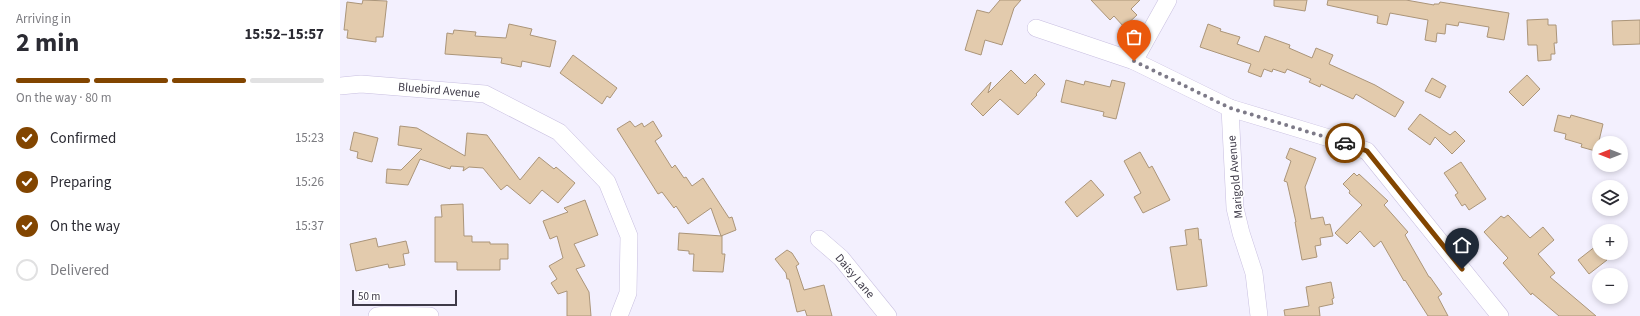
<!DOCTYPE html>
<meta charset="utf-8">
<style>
:root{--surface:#fff;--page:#f2f2f3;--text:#2b2b33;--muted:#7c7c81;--line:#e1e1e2;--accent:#824500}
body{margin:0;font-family:"Source Sans 3",sans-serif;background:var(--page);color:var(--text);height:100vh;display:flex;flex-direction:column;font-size:15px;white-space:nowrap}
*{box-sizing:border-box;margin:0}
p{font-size:13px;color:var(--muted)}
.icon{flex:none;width:22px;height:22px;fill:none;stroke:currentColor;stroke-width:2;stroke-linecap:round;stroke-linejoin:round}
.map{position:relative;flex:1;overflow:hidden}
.side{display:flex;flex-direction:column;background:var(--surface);width:340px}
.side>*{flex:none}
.needle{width:26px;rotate:270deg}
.controls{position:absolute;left:1252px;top:136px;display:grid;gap:8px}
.controls a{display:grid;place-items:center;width:36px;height:36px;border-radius:50%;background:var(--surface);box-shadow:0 2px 6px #0003;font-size:20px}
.scale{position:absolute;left:12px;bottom:10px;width:105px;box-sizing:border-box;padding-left:4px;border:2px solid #3e3a48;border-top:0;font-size:11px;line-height:14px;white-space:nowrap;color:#3e3a48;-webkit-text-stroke:3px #fff;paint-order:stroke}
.pin{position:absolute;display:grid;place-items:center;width:34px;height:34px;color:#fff;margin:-41px -17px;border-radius:50% 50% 50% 0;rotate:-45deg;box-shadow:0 0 4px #0007}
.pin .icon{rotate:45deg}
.courier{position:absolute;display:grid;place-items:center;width:40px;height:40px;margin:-20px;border:3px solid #824500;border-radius:50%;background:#fff;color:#222;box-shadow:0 1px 5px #0007}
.overview em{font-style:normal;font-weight:700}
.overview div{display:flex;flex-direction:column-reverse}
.overview{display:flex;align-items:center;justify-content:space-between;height:68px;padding:0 16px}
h1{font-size:26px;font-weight:700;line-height:30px}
.bar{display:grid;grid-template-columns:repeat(4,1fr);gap:6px 4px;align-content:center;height:48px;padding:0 16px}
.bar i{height:5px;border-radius:3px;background:var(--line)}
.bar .on{background:var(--accent)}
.bar p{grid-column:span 4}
ol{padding:0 16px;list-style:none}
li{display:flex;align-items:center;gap:12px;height:44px}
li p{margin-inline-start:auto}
li .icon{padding:4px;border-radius:50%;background:var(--accent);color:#fff;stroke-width:4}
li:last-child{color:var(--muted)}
li i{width:22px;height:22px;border:2px solid var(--line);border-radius:50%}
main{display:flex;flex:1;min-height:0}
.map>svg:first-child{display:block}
.building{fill:#e3cbad;stroke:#ab9579}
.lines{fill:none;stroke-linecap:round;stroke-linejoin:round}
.minor-casing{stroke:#c8bfe0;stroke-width:18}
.minor{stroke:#fff;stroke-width:17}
.done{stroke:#7d7a88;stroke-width:4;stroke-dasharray:0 7.2}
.route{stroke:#824500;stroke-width:5}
.labels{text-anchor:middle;stroke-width:3;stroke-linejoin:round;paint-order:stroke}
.street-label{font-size:12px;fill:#3e3a48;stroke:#fff}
</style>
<main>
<section class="side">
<div class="overview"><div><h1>2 min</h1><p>Arriving in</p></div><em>15:52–15:57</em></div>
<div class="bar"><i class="on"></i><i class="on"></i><i class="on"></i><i></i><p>On the way · 80 m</p></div>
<ol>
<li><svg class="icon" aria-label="check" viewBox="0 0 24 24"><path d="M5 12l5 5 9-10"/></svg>Confirmed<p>15:23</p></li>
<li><svg class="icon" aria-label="check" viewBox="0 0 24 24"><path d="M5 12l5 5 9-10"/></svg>Preparing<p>15:26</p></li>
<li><svg class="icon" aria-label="check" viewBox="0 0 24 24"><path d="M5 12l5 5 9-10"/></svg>On the way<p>15:37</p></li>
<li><i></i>Delivered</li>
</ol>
</section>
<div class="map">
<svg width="1300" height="316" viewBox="0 0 1300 316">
<rect width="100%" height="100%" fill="#f3f0fe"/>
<g class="building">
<polygon points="23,0 47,1 43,37 36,37 36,42 7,38 8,30 4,30 7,2 22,4"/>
<polygon points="660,0 681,0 674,8 662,45 645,40 641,55 625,50 637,10 649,13"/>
<polygon points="751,0 800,0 791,9 797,15 784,27 774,16 770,20"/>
<polygon points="934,0 967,0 965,11 934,6"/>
<polygon points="988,0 1066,0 1094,5 1094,4 1099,4 1100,2 1169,13 1164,40 1147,37 1149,27 1119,22 1118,26 1106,24 1105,34 1097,33 1096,42 1085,40 1088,20 1050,13 1047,25 1037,23 1038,16 987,5"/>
<polygon points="1208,19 1208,25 1216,25 1217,43 1214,43 1215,54 1211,54 1211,60 1198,61 1197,45 1188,45 1187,20"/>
<polygon points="1300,20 1300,44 1273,45 1272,21"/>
<polygon points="169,24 192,29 190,35 216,41 210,67 182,61 181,67 161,63 162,58 105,54 107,33 113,34 114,30 136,32 135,36 166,38"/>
<polygon points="868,24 881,29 880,31 900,37 897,44 919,52 925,36 950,45 949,48 972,58 976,48 993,55 989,64 1035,85 1064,102 1055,117 1016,94 1013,99 981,84 980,87 969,82 971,79 947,69 945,73 933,69 932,72 924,69 921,77 908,72 911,64 860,47"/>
<polygon points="233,55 277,88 270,98 267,96 262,104 220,73"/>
<polygon points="671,70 685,84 695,74 705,84 696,94 697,95 678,115 660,99 643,116 631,104 651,82 648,93"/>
<polygon points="1187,75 1200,89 1183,106 1169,92"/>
<polygon points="1092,78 1106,86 1100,98 1085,91"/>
<polygon points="726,80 744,85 745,81 770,87 772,80 785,83 776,119 763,116 764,112 721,102"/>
<polygon points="1080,114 1110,135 1115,131 1125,141 1112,154 1095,137 1090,145 1068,129"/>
<polygon points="1218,115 1230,118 1231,115 1263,124 1259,141 1259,152 1241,147 1242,144 1225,139 1226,134 1214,131"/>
<polygon points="290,121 295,127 302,123 304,127 313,121 322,136 315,141 332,168 335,165 344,178 346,177 352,186 363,178 389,218 392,217 396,230 381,236 371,208 348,224 336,206 334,208 322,192 318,194 277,129"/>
<polygon points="60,126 77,128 125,156 127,133 147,135 180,180 199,157 214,169 216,167 235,183 218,203 202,190 190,204 167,185 161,190 143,168 129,167 123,171 124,167 111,166 110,169 80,159 68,185 46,183 47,169 61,170 82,149 58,145"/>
<polygon points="14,132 38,138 32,162 17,158 18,152 10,150"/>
<polygon points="950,148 976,158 965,187 971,219 983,217 985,225 990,224 993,236 980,238 981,245 975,246 977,257 962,260 955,222 956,222 947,182 944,181 951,161 946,158"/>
<polygon points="800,152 809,168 812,166 830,200 803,213 794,197 801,193 784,161"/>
<polygon points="1121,162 1146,199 1129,210 1125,204 1122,206 1115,195 1118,193 1104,173"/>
<polygon points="1014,173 1017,176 1019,174 1048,201 1044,205 1068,232 1065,235 1089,277 1090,277 1102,294 1098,297 1108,316 1088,316 1065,280 1064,281 1041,241 1034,247 1020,231 1007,244 995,233 1022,205 1009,193 1010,191 1003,184"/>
<polygon points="751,180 764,195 737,217 725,202"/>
<polygon points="245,200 258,235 234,244 245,266 236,269 249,292 251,316 227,316 227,291 218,294 211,283 217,279 209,266 223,258 217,236 210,239 203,221 228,212 224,208"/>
<polygon points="123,204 124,236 132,236 132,242 150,242 150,244 168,244 168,259 160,259 160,270 117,270 117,262 95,262 95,217 102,217 101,205"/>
<polygon points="1168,215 1190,238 1203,227 1214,240 1198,254 1215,273 1210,277 1256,316 1219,316 1192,293 1191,295 1163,263 1168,258 1144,232 1161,216 1164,218"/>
<polygon points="858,228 859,240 861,239 867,286 837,290 830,247 847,245 845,230"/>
<polygon points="339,233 382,236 382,254 385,254 383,272 353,271 354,254 349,254 349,251 338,250"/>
<polygon points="36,238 38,247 66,241 69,253 63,254 65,265 49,268 48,264 16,271 10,244"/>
<polygon points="1256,246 1259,250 1259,253 1262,253 1267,260 1249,274 1238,260"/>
<polygon points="447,250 452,253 459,264 456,266 464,290 484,285 492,316 467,316 465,310 457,312 449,279 447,279 446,273 435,259"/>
<polygon points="991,282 994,298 992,299 993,304 979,307 980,316 945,316 944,310 969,306 966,287"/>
</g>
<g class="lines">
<defs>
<g id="minor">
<polyline points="696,28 794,61 890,108 999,141 1027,151 1160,316"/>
<polyline points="794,61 828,0"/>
<polyline points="0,86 21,84 145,94 219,132 267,182 289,236 288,293 279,316"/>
<polyline points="890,108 895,208 901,233 914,273 919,316"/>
<polyline points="479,239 501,258 548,316"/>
<polyline points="37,316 45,315 90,316"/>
</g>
</defs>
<use href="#minor" class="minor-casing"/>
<use href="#minor" class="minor"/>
</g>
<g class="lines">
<polyline class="done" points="794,61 890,108 1005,143"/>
<polyline class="route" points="1005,143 1027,151 1122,269"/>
</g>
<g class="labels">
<g class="street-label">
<text transform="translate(99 90) rotate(5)" y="4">Bluebird Avenue</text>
<text transform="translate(895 177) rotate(-95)" y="4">Marigold Avenue</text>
<text transform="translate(515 276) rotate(50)" y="4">Daisy Lane</text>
</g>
</g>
</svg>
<div class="controls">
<a><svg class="needle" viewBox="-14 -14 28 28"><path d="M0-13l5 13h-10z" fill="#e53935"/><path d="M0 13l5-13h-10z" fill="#7c7c81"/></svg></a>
<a><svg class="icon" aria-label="layers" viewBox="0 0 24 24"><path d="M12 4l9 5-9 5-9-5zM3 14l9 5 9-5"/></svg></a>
<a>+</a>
<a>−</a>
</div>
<div class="scale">50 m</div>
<div class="pin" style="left:794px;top:61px;background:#ea580c"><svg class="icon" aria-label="bag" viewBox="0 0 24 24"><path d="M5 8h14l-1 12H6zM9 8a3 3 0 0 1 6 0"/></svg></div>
<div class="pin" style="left:1122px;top:269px;background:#1f2937"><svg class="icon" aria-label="home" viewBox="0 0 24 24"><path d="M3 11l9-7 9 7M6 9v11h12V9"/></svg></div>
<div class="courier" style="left:1005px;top:143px"><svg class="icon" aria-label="car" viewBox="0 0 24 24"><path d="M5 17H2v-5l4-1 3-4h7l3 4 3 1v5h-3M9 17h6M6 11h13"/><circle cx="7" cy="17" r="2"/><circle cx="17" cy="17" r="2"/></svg></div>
</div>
</main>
